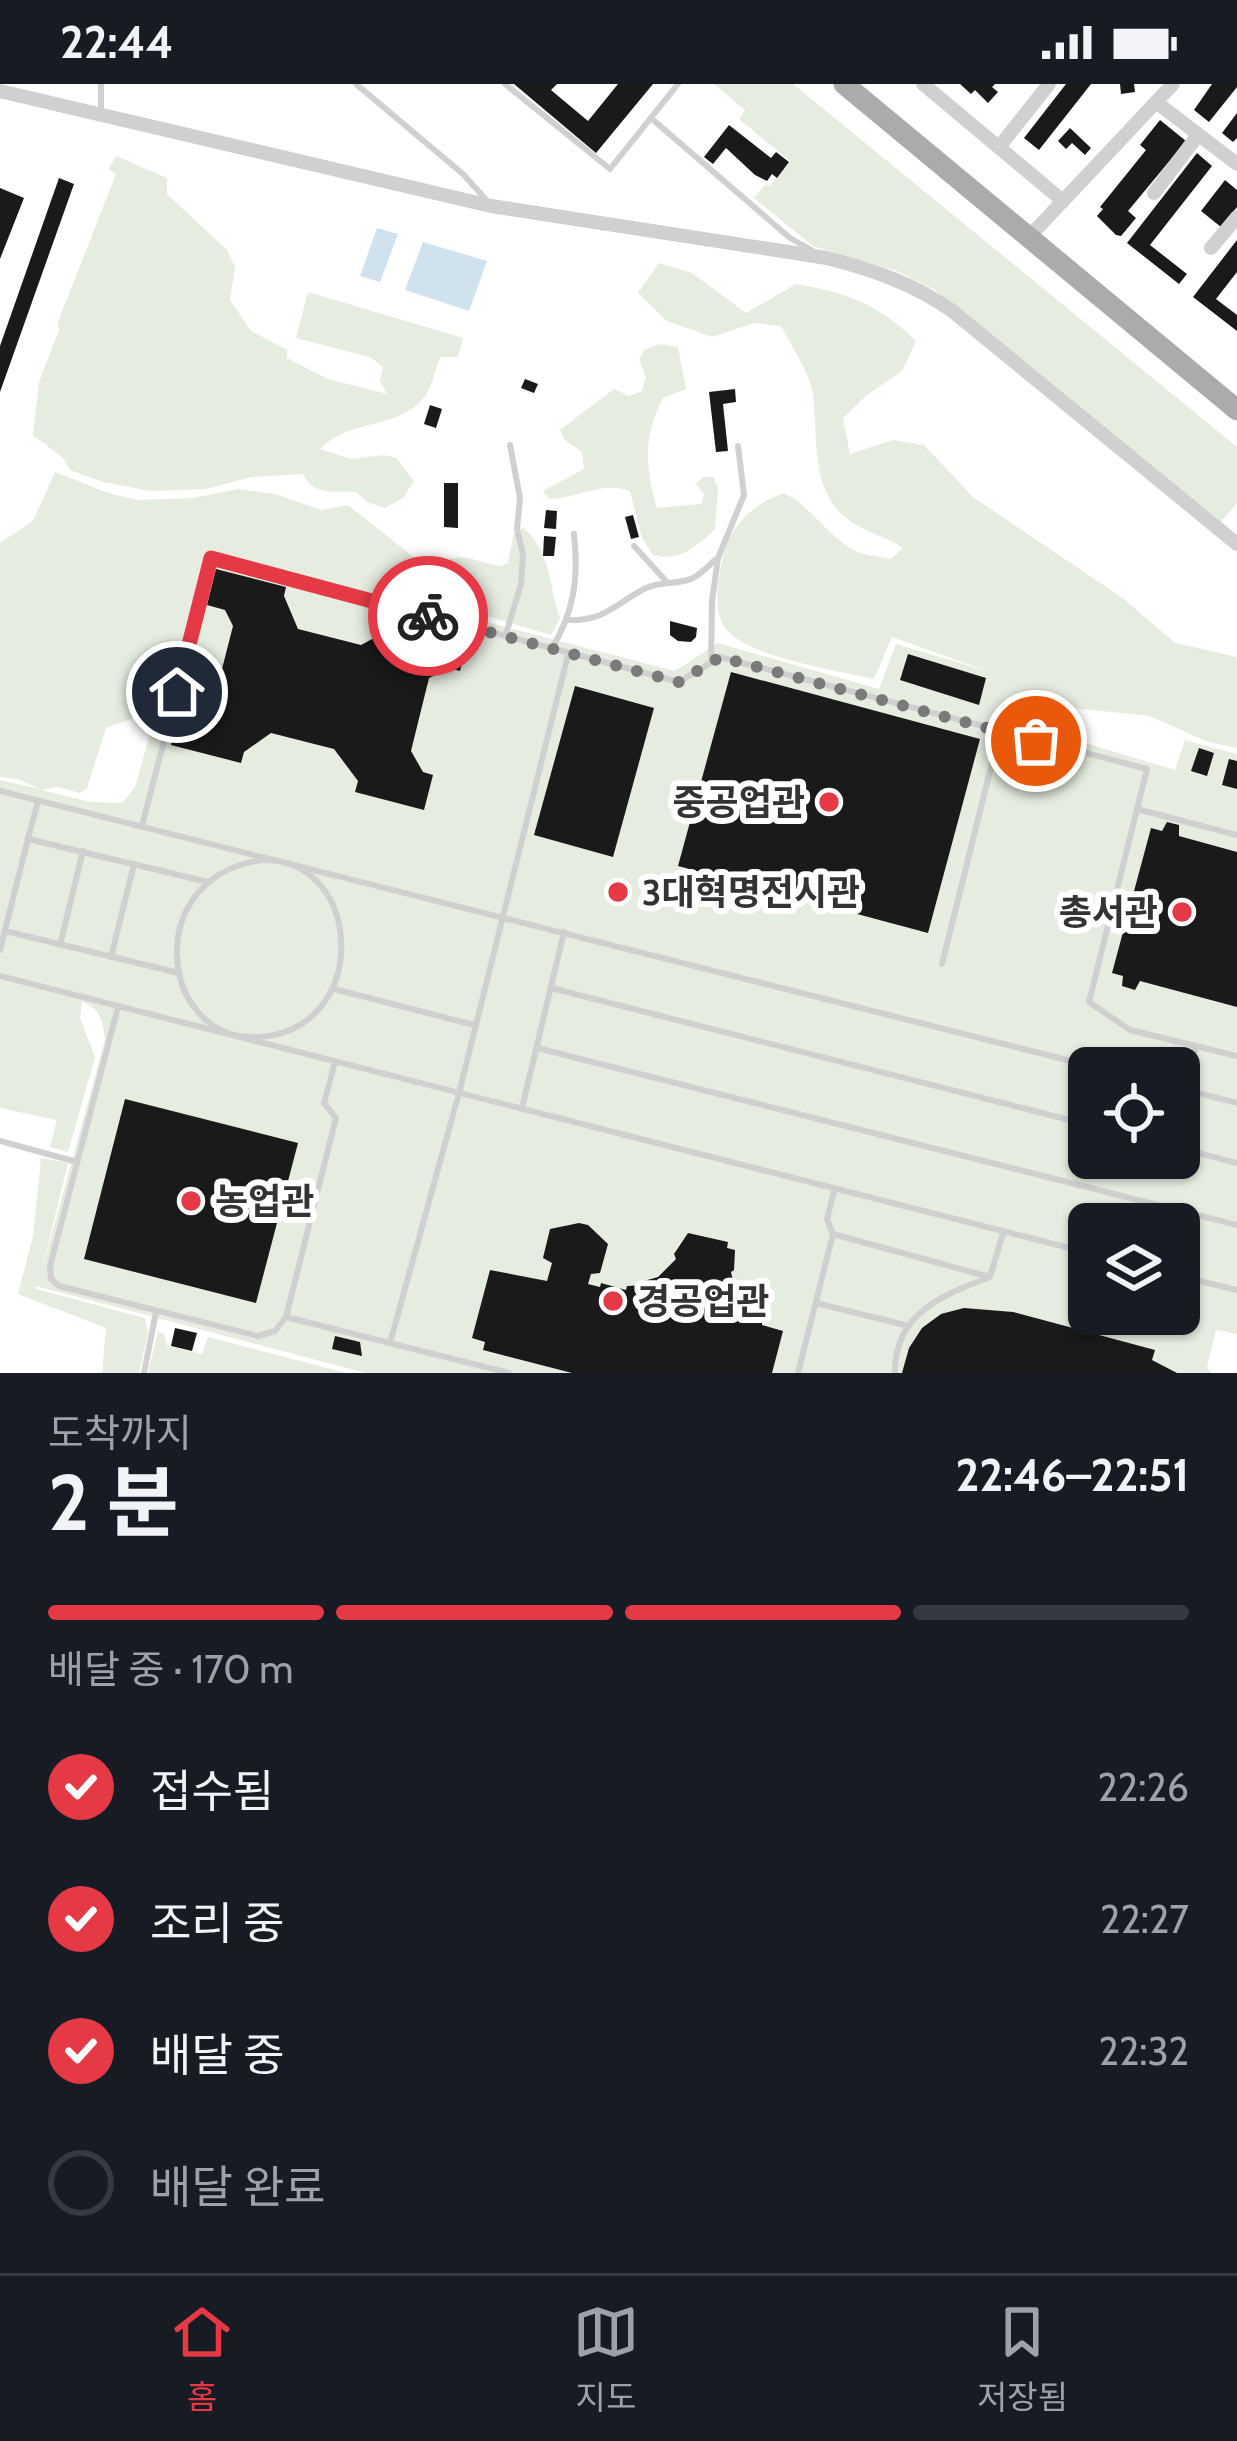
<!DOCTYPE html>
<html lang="ko">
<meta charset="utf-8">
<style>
:root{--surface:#171b24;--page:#20242c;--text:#f1f3f6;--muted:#9ea1a6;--line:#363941;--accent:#e63946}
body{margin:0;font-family:Cabin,"Noto Sans KR",sans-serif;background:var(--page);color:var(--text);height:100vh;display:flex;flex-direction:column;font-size:45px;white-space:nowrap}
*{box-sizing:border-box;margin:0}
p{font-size:39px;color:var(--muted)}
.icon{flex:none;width:66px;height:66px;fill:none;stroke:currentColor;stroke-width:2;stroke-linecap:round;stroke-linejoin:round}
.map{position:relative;height:1289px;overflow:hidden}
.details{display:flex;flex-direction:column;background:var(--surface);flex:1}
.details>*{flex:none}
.fabs{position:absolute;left:1068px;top:963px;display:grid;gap:24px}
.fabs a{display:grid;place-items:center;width:132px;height:132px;border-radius:18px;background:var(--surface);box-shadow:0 3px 9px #0004;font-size:60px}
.pin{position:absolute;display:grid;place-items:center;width:102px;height:102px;color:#fff;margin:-51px;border:6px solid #fff;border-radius:50%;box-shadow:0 3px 12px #0007}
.courier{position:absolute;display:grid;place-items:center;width:120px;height:120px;margin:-60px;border:9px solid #e63946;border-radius:50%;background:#fff;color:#222;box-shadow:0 3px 15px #0007}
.headline em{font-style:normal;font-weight:700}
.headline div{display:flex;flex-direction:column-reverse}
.headline{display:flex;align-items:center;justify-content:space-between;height:204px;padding:0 48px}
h1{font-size:78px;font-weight:700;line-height:90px}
.bar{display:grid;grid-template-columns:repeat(4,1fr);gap:18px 12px;align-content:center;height:144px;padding:0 48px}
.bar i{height:15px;border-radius:9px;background:var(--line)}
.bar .selected{background:var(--accent)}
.bar p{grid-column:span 4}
ol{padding:0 48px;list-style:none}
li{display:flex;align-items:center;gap:36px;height:132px}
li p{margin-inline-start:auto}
li .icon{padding:12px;border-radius:50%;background:var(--accent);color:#fff;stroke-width:4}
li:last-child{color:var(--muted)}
li i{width:66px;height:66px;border:6px solid var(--line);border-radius:50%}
.status{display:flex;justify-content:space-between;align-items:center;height:84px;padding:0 60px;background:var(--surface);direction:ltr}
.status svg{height:33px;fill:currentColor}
.tabs{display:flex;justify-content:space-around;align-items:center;height:168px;border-top:3px solid var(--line);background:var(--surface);font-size:33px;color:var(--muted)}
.tabs a{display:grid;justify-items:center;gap:6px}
.tabs .selected{color:var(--accent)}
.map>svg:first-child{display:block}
.green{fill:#e6ecdf;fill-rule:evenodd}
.water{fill:#cfe2ee}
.building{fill:#1a1a1a}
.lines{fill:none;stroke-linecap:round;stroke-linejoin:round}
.lane{stroke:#d0d0d0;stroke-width:6}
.street{stroke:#d0d0d0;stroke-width:14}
.primary{stroke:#ababab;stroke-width:21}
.done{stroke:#7a7a7a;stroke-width:12;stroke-dasharray:0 21.6}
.route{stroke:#e63946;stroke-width:15}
.poi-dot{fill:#e63946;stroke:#fff;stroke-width:4.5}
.labels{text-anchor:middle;stroke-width:12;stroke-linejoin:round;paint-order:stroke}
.poi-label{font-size:36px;font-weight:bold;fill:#333;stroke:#fff;text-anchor:start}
</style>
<div class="status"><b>22:44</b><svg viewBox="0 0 49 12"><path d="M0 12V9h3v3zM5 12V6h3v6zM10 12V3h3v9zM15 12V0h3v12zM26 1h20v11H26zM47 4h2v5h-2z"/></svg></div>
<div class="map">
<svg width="1237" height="1289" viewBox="0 0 1237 1289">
<rect width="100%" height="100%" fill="#fff"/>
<g class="green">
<polygon points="714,0 793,0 1237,363 1237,419 1221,438 933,205 897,187 813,162 754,114 766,100 770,102 790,77 739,35 745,26"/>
<path d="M116 72 167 94V110L227 166 235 183 230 216 251 247 287 266V274L328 295 387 310 380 297 383 283 370 273 296 254 308 208 463 254 458 273H440C436 283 433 299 427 309 403 347 350 333 320 365L351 375 384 371 396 374 414 397 403 414 385 424 367 418 356 408C336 407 313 412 303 390L251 393 206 405 151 407 103 398 70 386 63 374 33 351 39 298 59 246 58 238 116 90 109 85Z"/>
<path d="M659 179 692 189 746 229 796 200C848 209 878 220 916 257L902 287 867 311 843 334 850 370 893 356 924 361 973 413 1124 515 1175 559 1237 573V664L1208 658 1150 632 1045 621 1038 645 1175 686 1185 656 1237 670V1250L1216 1246 1207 1283 1211 1289H366L36 1202V1205L145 1234 148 1249 139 1289H102L106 1244 18 1210 33 1152 41 1074 68 1079 40 1193 105 956C103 939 101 924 82 918L80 934 95 973 68 1068 50 1063 57 1036 0 1024V696L40 705 18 695 0 693V459L33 437 55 388 111 410 139 416 194 414 238 405 275 410 321 426 348 421 415 474 441 480C461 465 479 480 502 482L508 478 514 449 523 444C551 466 549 504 560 534L551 551 457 523 455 530 675 587 718 559 879 605 896 560 990 588 892 553 874 595C838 586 749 574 726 545 712 527 718 493 723 473 732 439 753 420 784 409 812 423 826 450 852 465 863 472 878 472 891 475L903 464C887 453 869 449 853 439 808 410 819 355 813 310 810 288 791 262 781 242L754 239 712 253 667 237 638 209ZM159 619 135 703 122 719 90 718 41 706 58 703 80 709 87 704 106 644 145 630ZM1089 984H1179V1074H1089ZM1089 1140H1179V1230H1089Z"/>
<path d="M660 260 678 263 686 305 663 314C643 350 645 385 657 424L701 420 704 410 696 400 704 393H713L718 404 715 445C696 463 679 478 653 471L642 454 630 407C600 397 581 414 549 415L543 407 584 385 582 368 565 356 560 346 614 305 629 312 642 307 646 293 639 276 644 266Z"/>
<polygon points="158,1248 164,1249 167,1262 202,1270 208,1253 346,1289 148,1289"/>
</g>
<g class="water">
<polygon points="377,144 398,150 380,198 360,192"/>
<polygon points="423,158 487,177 469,227 405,206"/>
</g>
<g class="building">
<polygon points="514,0 557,0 551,6 588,37 618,0 653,0 596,69"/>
<polygon points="960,0 995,0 992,3 998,8 988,19 975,6 971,10"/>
<polygon points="1066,0 1091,0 1039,66 1024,54"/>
<polygon points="1120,0 1134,0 1135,8 1121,10"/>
<polygon points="1212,0 1237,0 1237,3 1209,38 1194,26"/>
<polygon points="1237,29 1237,54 1233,58 1222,49"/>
<polygon points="1160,36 1186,57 1128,127 1136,134 1121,152 1116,151 1097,132 1103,125 1100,123 1146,66 1140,61"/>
<polygon points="729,41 771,74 776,68 789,78 777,94 772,90 767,97 755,91 726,64 713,80 704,73"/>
<polygon points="1070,44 1091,64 1085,71 1072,59 1066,65 1058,57"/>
<polygon points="1197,69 1212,82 1150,161 1187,190 1179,200 1127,159"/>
<polygon points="59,94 74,100 0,308 0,262"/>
<polygon points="1225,96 1237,106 1237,123 1221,143 1201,127"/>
<polygon points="0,104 24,114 0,175"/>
<polygon points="1237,156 1237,188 1216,215 1237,231 1237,247 1193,213"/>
<polygon points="525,295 538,300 534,309 521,304"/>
<polygon points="735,305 736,318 723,320 728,367 716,368 709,308"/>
<polygon points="430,321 442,325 436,344 424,340"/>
<polygon points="444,399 458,399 458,444 444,443"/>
<polygon points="546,426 557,427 556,445 544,444"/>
<polygon points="633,431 639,453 631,455 625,433"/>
<polygon points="544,452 556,453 554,472 543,472"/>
<polygon points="216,485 286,503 284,512 298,545 361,561 398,541 400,533 469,551 460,587 450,584 429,594 411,667 423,688 433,691 424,726 355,708 358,697 334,665 271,649 244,668 241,679 171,661 180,625 198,630 214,616 233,542 225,526 207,521"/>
<polygon points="410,492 426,496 424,504 434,507 430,523 401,515"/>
<polygon points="670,537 697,544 696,553 691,558 678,557 670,551"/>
<polygon points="908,570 986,594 979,621 900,596"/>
<polygon points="731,588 980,655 928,849 678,782"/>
<polygon points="575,602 654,624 613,773 534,751"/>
<polygon points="1199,664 1214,669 1207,692 1191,687"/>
<polygon points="1229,675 1237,677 1237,705 1222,701"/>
<polygon points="1167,738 1179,741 1179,752 1237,768 1237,923 1140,897 1135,906 1122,902 1123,892 1112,889 1151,744 1162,747"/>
<polygon points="125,1015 298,1059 256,1219 84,1175"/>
<polygon points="579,1139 588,1141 608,1160 600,1189 591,1190 588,1200 600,1203 601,1199 626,1206 627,1202 645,1201 644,1197 658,1193 676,1175 674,1170 688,1149 728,1158 727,1164 735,1166 734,1186 731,1188 734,1201 739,1212 749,1222 746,1225 762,1236 762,1241 783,1247 772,1289 572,1289 483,1266 485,1258 472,1254 490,1186 547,1197 552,1179 543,1174 550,1145"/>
<polygon points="964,1224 1013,1228 1155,1266 1152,1276 1177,1289 902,1289 909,1264 922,1244 941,1230"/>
<polygon points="175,1244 197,1249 192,1267 171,1262"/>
<polygon points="335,1252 360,1258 362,1272 332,1265"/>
</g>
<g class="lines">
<g class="lane">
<polyline points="101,0 101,27"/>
<polyline points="356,0 463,90 489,119"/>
<polyline points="505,0 610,85 678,0"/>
<polyline points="652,35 790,154 813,167"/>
<polyline points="634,462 666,497"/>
<path d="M569 536C605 538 619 517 646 504 661 497 679 501 693 494 700 491 709 481 715 476"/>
<polyline points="505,553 521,500 523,470 517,445 520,414 510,361"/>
<path d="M551 566C574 528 579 495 574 450"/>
<polyline points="711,579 712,517 718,474 744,411 738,362"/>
<polyline points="0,707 1099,984"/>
<polyline points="1137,725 1237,751"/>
<polyline points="142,742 211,474 679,598 720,573 1147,685 1089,918 1130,946 1196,962"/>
<polyline points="28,755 38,717"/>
<path d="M262 776C365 773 372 948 257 953 159 957 140 793 262 776Z"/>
<polyline points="5,847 179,889"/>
<polyline points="60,861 83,767"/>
<polyline points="0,866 28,755 208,798"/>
<polyline points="111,873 134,780"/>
<polyline points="942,880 1000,647"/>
<polyline points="0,892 1089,1169"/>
<polyline points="551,904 1089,1041"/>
<polyline points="334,905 474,941"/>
<polyline points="118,923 50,1182 51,1195 59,1202 258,1252 275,1247 286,1233 336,1034 324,1019 335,978"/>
<polyline points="537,964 1237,1141"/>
<polyline points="1179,1004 1237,1019"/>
<polyline points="1184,1006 1196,962 1237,972"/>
<polyline points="522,1024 564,848"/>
<polyline points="0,1057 77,1078"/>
<polyline points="1179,1064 1237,1079"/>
<polyline points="833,1150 986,1192"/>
<polyline points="1179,1192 1237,1206"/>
<polyline points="816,1219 905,1241"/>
<polyline points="286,1233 509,1289"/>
<polyline points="390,1259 459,1009 568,571"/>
<polyline points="144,1289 156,1228"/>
<polyline points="798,1289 833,1150 827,1135 835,1104"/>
<path d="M895 1289C894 1230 942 1211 990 1193L1003 1149"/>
</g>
<g class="street">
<polyline points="923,0 1063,117"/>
<path d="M0 7 491 122 827 174C873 186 912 199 951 226L1237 460"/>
<polyline points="1156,18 1237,80"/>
<polyline points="999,63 1049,0"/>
<polyline points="1154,109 1198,51"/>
<polyline points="1029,153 1173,0"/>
<polyline points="1211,164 1237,133"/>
</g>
<polyline class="primary" points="844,0 1237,326"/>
</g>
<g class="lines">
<polyline class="done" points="428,532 679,598 720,573 1036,657"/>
<polyline class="route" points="177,608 211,474 428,532"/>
</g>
<g class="poi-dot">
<circle cx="829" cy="718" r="12"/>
<circle cx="618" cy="808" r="12"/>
<circle cx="1182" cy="828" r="12"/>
<circle cx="191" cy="1117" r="12"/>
<circle cx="613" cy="1217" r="12"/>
</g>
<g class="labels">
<g class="poi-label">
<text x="805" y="731" text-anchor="end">중공업관</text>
<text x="642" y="821">3대혁명전시관</text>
<text x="1158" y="841" text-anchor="end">총서관</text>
<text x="215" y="1130">농업관</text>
<text x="637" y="1230">경공업관</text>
</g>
</g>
</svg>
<div class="fabs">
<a><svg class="icon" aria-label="locate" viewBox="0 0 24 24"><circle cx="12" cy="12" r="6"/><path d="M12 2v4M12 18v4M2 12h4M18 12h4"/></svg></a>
<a><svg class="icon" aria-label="layers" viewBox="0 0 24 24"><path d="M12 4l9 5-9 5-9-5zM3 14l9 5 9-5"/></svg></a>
</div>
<div class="pin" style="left:1036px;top:657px;background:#ea580c"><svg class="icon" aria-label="bag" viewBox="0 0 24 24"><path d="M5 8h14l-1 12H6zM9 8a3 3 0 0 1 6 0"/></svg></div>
<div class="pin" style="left:177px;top:608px;background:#1f2937"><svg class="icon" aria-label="home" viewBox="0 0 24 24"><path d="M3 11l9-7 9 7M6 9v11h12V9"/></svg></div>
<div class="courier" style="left:428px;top:532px"><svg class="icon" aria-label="bike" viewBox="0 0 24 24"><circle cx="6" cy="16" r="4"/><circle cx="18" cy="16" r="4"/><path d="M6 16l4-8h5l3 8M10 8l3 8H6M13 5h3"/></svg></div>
</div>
<section class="details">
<div class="headline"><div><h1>2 분</h1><p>도착까지</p></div><em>22:46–22:51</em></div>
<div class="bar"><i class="selected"></i><i class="selected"></i><i class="selected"></i><i></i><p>배달 중 · 170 m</p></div>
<ol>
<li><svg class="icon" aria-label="check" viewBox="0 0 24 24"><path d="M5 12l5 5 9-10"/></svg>접수됨<p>22:26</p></li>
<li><svg class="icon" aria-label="check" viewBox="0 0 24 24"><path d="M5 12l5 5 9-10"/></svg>조리 중<p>22:27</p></li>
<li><svg class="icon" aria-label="check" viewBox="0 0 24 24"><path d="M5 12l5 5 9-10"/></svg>배달 중<p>22:32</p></li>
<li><i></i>배달 완료</li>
</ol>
</section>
<nav class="tabs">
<a class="selected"><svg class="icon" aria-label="home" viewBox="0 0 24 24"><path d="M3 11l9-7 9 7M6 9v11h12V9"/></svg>홈</a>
<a><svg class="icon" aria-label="map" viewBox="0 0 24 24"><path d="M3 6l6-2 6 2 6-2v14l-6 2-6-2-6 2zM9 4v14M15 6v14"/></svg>지도</a>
<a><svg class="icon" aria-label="saved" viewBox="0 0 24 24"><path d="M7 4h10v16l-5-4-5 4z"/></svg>저장됨</a>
</nav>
